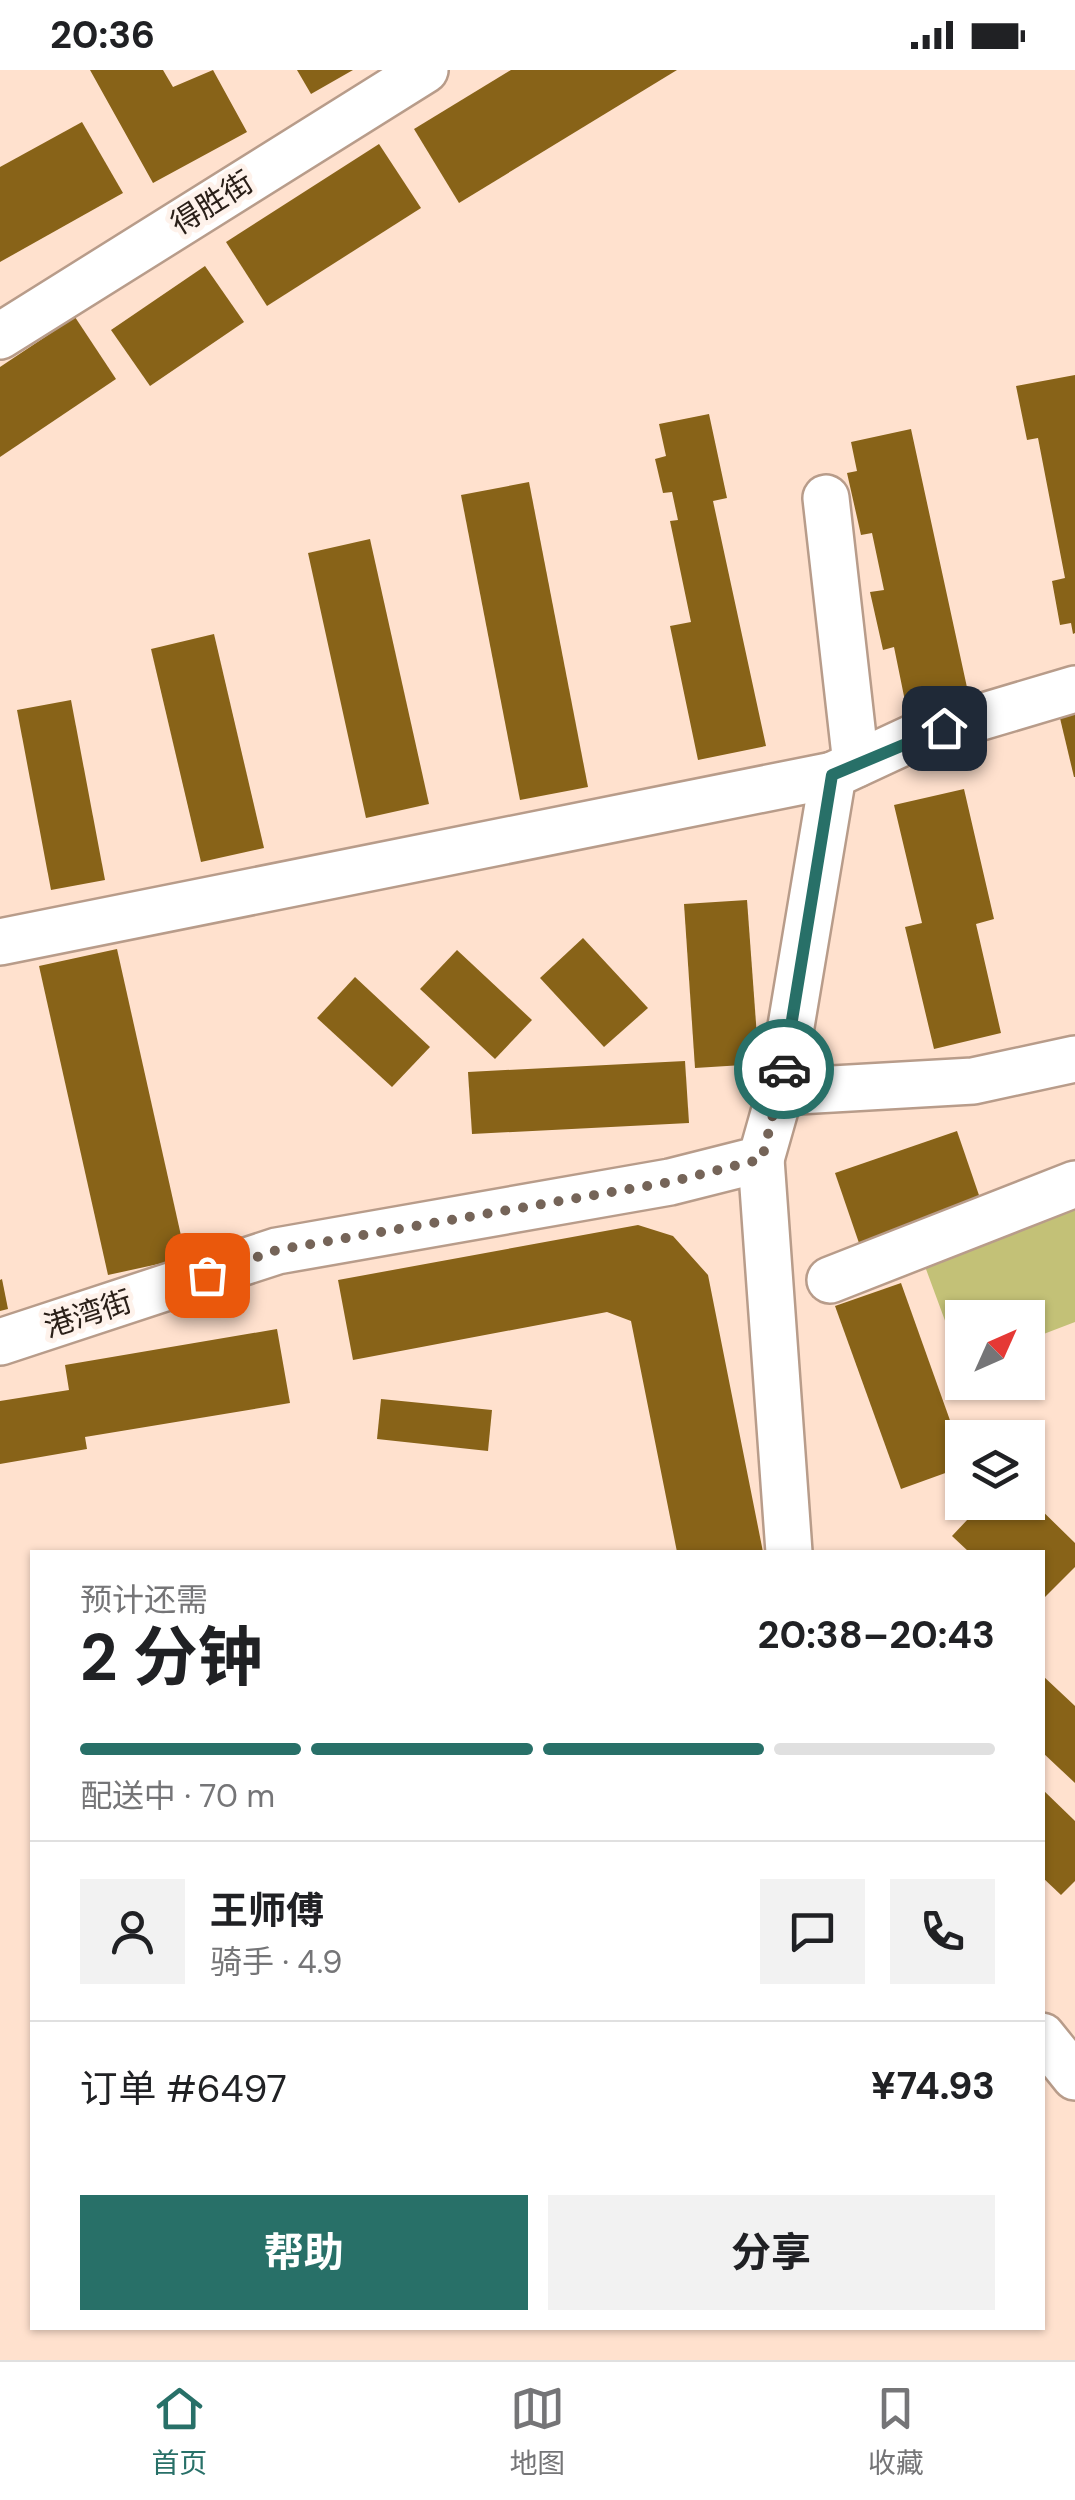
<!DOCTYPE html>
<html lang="zh">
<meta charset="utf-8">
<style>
:root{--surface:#fff;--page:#f2f2f2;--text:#202124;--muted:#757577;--line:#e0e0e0;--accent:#287068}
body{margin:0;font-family:"DM Sans","Noto Sans SC",sans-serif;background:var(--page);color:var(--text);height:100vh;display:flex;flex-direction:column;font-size:38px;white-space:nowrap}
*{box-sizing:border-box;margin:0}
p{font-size:32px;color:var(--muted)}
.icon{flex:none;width:55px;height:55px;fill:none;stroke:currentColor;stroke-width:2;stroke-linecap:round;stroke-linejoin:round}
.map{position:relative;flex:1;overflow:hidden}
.side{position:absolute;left:30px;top:1480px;width:1015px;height:780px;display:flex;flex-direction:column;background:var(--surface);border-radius:0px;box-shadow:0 2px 8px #0004}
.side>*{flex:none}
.needle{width:65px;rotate:45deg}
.buttons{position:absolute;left:945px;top:1230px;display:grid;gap:20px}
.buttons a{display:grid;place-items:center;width:100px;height:100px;border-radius:0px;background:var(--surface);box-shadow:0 2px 8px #0004;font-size:50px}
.pin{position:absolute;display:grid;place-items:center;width:85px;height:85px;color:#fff;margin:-42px;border-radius:20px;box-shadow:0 5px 15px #0006}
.courier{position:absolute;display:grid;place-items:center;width:100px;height:100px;margin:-50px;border:8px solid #287068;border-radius:50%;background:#fff;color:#222;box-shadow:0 2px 12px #0007}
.overview em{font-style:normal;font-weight:700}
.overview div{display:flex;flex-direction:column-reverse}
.overview{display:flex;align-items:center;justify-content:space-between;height:170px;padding:0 50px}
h1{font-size:65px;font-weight:700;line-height:75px}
.bar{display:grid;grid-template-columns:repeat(4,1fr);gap:15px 10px;align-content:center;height:120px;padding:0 50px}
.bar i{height:12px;border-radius:8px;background:var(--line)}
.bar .active{background:var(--accent)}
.bar p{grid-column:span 4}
.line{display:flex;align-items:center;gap:25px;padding:0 50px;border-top:2px solid var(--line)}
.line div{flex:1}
.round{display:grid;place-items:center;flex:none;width:105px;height:105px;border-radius:0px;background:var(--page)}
.action{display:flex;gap:20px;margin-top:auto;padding:20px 50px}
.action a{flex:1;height:115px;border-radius:0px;background:var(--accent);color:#fff;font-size:40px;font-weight:700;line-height:115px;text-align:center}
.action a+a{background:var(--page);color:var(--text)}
.status{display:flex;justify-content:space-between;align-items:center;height:70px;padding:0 50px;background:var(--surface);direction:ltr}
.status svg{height:28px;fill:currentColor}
.tabs{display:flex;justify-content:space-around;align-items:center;height:140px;border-top:2px solid var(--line);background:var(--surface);font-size:28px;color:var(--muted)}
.tabs a{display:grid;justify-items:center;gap:5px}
.tabs .active{color:var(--accent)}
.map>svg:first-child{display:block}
.green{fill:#c3c177}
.building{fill:#886318}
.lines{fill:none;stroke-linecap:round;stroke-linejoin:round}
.street-casing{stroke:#b89c8a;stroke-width:50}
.street{stroke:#fff;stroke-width:45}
.done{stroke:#756458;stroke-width:10;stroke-dasharray:0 18}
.route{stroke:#287068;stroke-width:12}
.labels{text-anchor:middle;stroke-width:10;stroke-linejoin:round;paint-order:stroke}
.street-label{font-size:30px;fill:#2b2019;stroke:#fef2eb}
</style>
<div class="status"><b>20:36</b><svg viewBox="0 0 49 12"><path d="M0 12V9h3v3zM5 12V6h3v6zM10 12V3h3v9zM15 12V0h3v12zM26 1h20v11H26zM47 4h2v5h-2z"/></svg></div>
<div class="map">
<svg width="1075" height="2290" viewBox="0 0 1075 2290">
<rect width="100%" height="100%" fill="#ffe1ce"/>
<polygon class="green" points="1075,1136 1075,1252 1028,1270 1028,1248 962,1248 961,1294 923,1191"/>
<g class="building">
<polygon points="90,0 163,0 173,17 213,0 247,62 153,113"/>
<polygon points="297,0 353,0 311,24"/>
<polygon points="511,0 677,0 459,133 414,59"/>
<polygon points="82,52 123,123 0,192 0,97"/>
<polygon points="379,74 421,138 267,236 226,172"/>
<polygon points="205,196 244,252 150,316 111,260"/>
<polygon points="75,247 116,309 0,387 0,297"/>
<polygon points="1075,305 1075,563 1073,564 1071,553 1060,555 1052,511 1065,508 1038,368 1027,370 1016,316"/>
<polygon points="709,344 727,428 713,431 766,676 698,690 670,556 691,552 670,451 678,450 672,422 663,423 655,389 666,386 659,354"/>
<polygon points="911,359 968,622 906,636 894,577 883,580 870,522 884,520 872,463 861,465 847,403 857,401 851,372"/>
<polygon points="529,412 588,717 520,730 461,425"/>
<polygon points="370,469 429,734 366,748 308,483"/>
<polygon points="214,564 264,778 201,792 151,579"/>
<polygon points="71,630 105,810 51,820 17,640"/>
<polygon points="1075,640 1075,707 1074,707 1059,644"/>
<polygon points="964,719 994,849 976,854 1001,963 934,979 905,857 922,853 894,735"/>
<polygon points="747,830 759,994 695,998 684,834"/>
<polygon points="583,868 648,938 604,977 540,908"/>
<polygon points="117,879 186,1188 108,1205 39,896"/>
<polygon points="457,880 532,950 495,989 420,919"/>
<polygon points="355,907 430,977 392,1017 317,948"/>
<polygon points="685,991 689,1053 472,1064 468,1002"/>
<polygon points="957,1061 982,1134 860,1176 835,1103"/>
<polygon points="638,1155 673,1166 708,1205 763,1482 677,1482 631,1251 607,1242 353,1290 338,1210"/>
<polygon points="2,1209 8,1239 0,1241 0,1210"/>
<polygon points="901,1213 962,1384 962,1397 901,1419 835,1236"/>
<polygon points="277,1259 290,1333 85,1367 87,1379 0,1394 0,1331 69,1320 65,1295"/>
<polygon points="381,1329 492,1340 488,1381 377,1369"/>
<polygon points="1028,1427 1075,1473 1075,1497 1042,1530 1042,1482 969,1482 952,1466 984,1432 1028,1432"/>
<polygon points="1042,1605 1075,1636 1075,1713 1042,1682"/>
<polygon points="1042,1719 1075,1751 1075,1811 1061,1825 1042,1807"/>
</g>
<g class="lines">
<defs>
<g id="street">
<polyline points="0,266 425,0"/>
<polyline points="826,428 856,694"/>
<polyline points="0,872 833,705"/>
<polyline points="780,1022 973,1011 1075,989"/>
<polyline points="761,1089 789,1482"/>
<polyline points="830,1210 1075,1114"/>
<polyline points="0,1272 277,1181 670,1112 761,1089 780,1022 833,705 917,666 1075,619"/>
<polyline points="1042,1966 1075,2007"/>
</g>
</defs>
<use href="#street" class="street-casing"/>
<use href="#street" class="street"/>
</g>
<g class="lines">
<polyline class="done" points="207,1205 277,1180 670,1112 762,1089 784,999"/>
<polyline class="route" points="784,999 832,705 944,658"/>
</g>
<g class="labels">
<g class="street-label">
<text transform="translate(212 133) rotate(-32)" y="10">得胜街</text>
<text transform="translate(88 1244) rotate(-18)" y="10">港湾街</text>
</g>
</g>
</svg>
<div class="buttons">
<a><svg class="needle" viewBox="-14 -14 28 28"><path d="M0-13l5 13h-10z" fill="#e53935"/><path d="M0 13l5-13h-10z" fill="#757577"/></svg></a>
<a><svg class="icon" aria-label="layers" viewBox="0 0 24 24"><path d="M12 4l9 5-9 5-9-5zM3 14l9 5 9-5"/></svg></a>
</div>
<div class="pin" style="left:207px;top:1205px;background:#ea580c"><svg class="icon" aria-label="bag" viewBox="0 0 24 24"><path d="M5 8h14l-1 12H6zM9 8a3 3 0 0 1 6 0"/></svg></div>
<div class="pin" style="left:944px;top:658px;background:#1f2937"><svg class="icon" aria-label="home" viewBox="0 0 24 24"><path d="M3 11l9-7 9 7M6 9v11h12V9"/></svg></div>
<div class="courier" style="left:784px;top:999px"><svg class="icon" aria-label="car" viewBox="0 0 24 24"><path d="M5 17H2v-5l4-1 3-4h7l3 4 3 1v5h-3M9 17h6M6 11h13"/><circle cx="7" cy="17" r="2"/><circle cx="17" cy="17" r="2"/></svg></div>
<section class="side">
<div class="overview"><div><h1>2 分钟</h1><p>预计还需</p></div><em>20:38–20:43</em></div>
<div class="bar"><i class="active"></i><i class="active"></i><i class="active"></i><i></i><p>配送中 · 70 m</p></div>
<div class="line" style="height:180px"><a class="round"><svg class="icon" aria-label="person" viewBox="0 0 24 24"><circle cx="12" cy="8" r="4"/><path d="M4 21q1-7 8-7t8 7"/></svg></a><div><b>王师傅</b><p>骑手 · 4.9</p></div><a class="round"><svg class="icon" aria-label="chat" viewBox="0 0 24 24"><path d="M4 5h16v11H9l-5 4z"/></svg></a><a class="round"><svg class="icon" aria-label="phone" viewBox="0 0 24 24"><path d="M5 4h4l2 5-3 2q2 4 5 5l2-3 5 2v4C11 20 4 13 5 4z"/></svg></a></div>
<div class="line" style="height:130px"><div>订单 #6497</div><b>¥74.93</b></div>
<div class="action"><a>帮助</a><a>分享</a></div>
</section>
</div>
<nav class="tabs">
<a class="active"><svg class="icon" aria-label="home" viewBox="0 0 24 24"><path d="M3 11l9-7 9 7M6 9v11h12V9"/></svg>首页</a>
<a><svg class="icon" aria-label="map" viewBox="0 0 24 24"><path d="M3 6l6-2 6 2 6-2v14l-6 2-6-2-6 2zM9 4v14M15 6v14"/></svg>地图</a>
<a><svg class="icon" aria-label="saved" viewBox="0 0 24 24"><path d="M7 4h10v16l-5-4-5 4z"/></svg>收藏</a>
</nav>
